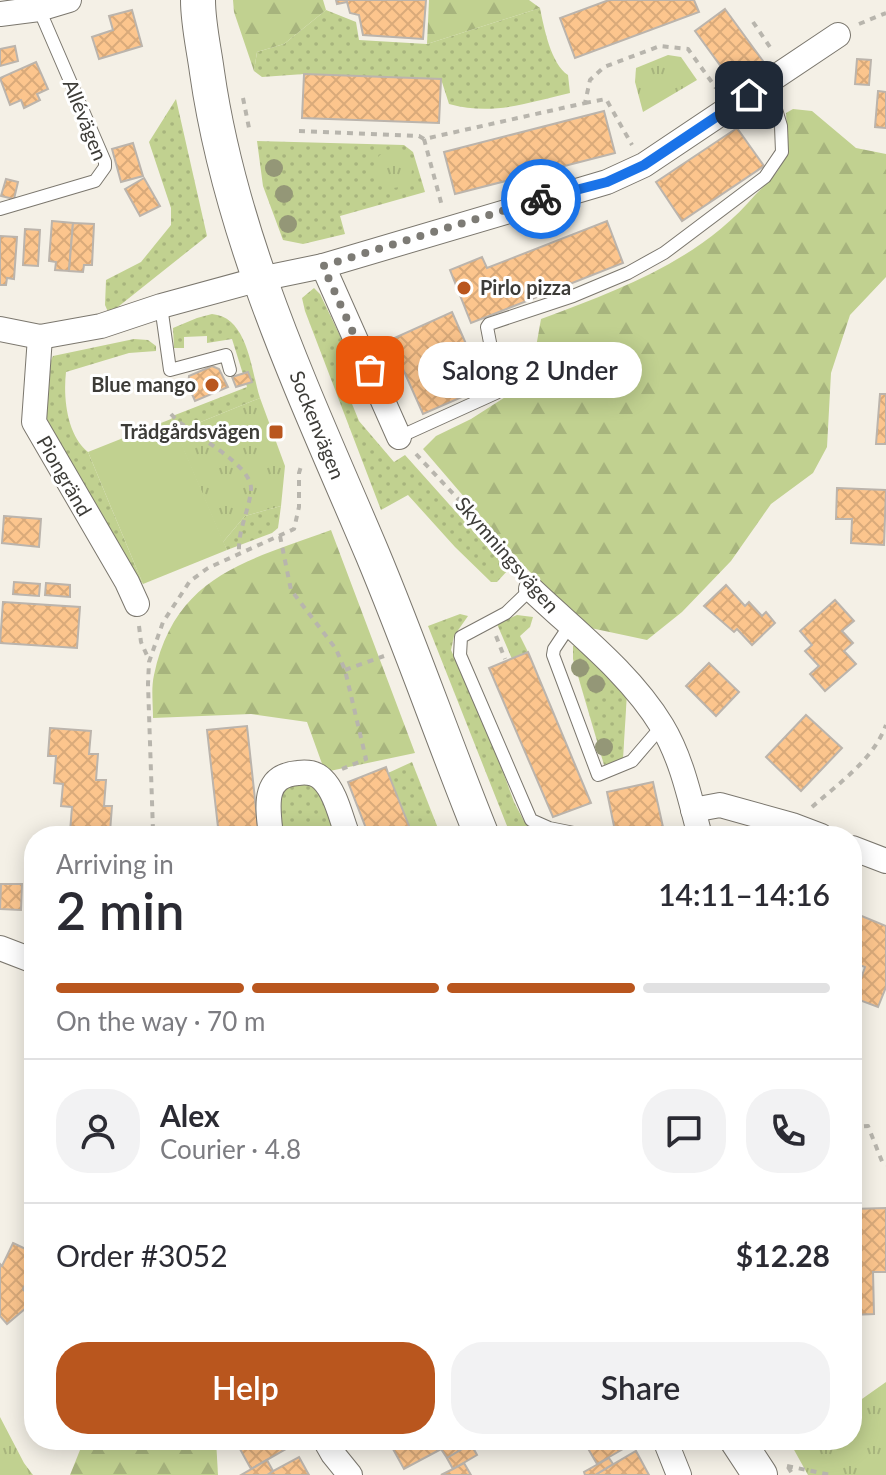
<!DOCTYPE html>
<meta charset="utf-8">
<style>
:root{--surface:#fff;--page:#f2f2f3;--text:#2b2b33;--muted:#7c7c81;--line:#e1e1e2;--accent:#b9561e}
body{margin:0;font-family:Lato,sans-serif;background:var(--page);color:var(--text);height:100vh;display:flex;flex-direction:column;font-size:30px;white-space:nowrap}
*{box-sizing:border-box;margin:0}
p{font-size:26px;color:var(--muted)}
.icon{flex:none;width:44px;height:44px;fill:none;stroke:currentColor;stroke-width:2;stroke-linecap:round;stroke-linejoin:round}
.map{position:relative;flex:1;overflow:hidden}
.panel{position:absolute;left:24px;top:826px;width:838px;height:624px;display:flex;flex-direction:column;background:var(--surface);border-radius:32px;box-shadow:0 4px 20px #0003}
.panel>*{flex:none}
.pin{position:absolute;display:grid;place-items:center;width:68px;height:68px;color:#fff;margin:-34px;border-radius:16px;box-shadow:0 4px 12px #0006}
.courier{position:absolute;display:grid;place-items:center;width:80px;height:80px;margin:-40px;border:6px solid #1a73e8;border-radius:50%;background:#fff;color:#222;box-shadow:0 2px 10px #0007}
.bubble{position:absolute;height:56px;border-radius:28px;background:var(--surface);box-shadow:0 4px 20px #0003;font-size:26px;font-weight:600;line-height:56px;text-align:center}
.headline em{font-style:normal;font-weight:600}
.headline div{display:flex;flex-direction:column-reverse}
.headline{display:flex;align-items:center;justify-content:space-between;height:136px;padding:0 32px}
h1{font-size:52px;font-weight:600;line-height:60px}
.bar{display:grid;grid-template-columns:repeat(4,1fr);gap:12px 8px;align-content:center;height:96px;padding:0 32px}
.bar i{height:10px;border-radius:6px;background:var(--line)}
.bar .selected{background:var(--accent)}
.bar p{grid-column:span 4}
.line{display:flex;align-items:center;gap:20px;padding:0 32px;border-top:2px solid var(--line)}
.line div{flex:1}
.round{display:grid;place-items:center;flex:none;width:84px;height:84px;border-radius:32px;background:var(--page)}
.cta{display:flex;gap:16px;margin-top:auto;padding:16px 32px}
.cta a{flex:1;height:92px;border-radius:32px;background:var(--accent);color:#fff;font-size:32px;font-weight:600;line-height:92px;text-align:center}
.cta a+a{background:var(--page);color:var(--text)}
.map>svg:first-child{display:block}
.grass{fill:url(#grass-dots)}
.forest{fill:url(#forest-firs)}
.park{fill:url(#park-tufts)}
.pitch{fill:#c1d190}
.building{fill:url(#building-cross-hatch);stroke:#bbb4ac;stroke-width:2}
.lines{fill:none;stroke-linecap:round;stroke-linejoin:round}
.lane-casing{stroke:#7b776e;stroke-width:14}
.street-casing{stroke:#7b776e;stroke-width:26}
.secondary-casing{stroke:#7b776e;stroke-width:36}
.path{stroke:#b8b5ad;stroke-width:4;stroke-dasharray:6 6;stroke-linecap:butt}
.lane{stroke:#fff;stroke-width:12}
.street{stroke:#fff;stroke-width:24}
.secondary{stroke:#fff;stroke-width:34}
.tree{fill:#949777}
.done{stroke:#7d7b75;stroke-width:8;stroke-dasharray:0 14.4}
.route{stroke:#1a73e8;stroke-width:10}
.poi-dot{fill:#b9561e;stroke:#fff;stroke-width:3}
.labels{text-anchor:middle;stroke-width:6;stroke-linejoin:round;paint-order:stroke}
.street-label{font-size:20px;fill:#3d3c38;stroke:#fff}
.poi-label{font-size:20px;font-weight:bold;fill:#3d3c38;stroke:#fff;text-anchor:end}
</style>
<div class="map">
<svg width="886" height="1475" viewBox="0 0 886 1475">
<defs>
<pattern id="grass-dots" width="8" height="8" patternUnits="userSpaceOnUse" patternTransform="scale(2)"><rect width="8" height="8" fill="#c1d190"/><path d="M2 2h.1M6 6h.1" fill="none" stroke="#a7b47d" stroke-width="1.8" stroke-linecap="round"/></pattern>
<pattern id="forest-firs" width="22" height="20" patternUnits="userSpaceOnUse" patternTransform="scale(2)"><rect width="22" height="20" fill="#c1d190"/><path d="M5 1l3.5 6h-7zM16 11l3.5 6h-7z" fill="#a7b47d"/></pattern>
<pattern id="park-tufts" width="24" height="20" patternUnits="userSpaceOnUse" patternTransform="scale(2)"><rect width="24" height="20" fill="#c1d190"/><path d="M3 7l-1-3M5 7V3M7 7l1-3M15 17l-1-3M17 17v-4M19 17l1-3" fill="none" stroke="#a7b47d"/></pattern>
<pattern id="building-cross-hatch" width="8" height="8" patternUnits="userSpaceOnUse" patternTransform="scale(2)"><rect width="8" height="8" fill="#fcc58d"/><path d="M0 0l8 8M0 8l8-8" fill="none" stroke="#d9aa7a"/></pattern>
</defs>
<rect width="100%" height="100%" fill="#f4f0e6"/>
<g class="grass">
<path d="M540 8C544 28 551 64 568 75L570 93C526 103 493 116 449 104L441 79 304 74 262 77 254 71 257 52 284 44 326 10 356 22 359 40 427 44Z"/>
<polygon points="176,99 207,236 109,314 105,305 106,280 141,262 171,225 171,208 149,142"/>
<polygon points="257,141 404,145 413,152 425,192 340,216 345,234 303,244 283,240 263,186"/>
<polygon points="314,288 320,294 354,365 339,372 359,421 394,462 405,455 508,570 497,582 491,582 455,547 408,495 381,510 305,311 302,298"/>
<path d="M212 314C248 317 251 370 260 398L176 432 171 419 175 415 247 387 232 339 207 343V336L184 337V348H174L173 328 197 318Z"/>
<path d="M134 339 148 340 156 346V351L129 353 66 372C63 398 67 435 88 452L143 584 119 559 54 437 42 406 47 370 53 356Z"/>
<polygon points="281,506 278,528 272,533 227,550 223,542 245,516"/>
<polygon points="460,614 468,616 454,636 451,650 494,747 514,802 524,821 544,833 544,836 511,836 428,626"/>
<polygon points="517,615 533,617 530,627 520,636 528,652 512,659 497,624"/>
<polygon points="578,644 627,693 623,759 604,765 573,659 573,646"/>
<polygon points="412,762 441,836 413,836 388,773"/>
<polygon points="316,782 343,836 276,836 278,787"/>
</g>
<g class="forest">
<polygon points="233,0 323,0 326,10 284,44 257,52 254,71 234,12"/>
<polygon points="429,0 529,0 540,8 427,44"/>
<path d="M793 109 812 111 856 148 886 154V277L850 315 831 373 827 447 813 473 771 504 731 561 682 612 647 640 586 627 520 562 423 449 436 436 471 419 530 381 541 319C621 289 699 261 756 194 763 186 775 177 780 167 789 150 787 131 786 113Z"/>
<path d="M331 530 415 753 325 772 307 722 251 714 153 718C153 704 151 688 154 675 175 575 247 561 331 530Z"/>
<polygon points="84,1440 216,1440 218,1475 70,1475"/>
</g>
<g class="park">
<polygon points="668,55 681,57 697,80 643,112 635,82 636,68"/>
<circle cx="393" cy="169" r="19"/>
<polygon points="260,398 285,466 281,506 245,516 223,542 176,432"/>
<polygon points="886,1382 886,1475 808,1475 793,1448 805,1440 852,1440 852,1406"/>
<polygon points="0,1417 24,1463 33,1475 0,1475"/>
</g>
<polygon class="pitch" points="171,419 227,550 143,584 88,452"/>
<g class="building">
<polygon points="336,0 426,0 423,39 363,35 359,15 350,13 347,2 337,4"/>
<polygon points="609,0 694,0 699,12 575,58 560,18"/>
<polygon points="725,9 763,61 733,83 695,31"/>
<polygon points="132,10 142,46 99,59 92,37 113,30 109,16"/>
<polygon points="15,46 18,61 0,66 0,49"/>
<polygon points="857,59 871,60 869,85 855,84"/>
<polygon points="36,62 48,89 37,94 40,100 24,108 21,100 10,105 0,78"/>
<polygon points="304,74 441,79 439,123 302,118"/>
<polygon points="878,91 886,92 886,128 875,127"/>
<polygon points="604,111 615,153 455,194 444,152"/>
<polygon points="737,128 764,166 682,221 656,182"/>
<polygon points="133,143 143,176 121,182 112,149"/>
<polygon points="144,178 160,206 140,216 125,189"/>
<polygon points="6,179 18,182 14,199 1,196"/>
<polygon points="52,221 73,223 69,271 55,270 56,262 49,261"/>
<polygon points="607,221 623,263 471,323 450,270 482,257 487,268"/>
<polygon points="73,223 94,224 92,265 84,265 83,272 69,271"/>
<polygon points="25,229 40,230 38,266 23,265"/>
<polygon points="0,236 17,237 14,279 7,278 6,285 0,285"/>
<polygon points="452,312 485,387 423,414 390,340"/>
<polygon points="212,366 219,369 228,387 195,401 188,385 189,376"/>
<polygon points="248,372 252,382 236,387 232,377"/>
<polygon points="880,394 886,394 886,444 876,444"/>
<polygon points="837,488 886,490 884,545 851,543 852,519 836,519"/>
<polygon points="4,516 41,519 39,547 2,543"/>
<polygon points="14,582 40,584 39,596 13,594"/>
<polygon points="46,583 70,585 70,597 45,595"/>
<polygon points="726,585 745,606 749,602 762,616 766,612 775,623 752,645 737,629 734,632 704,606"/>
<polygon points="835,600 854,621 842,631 853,643 844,651 856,664 825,691 810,674 819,666 805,651 812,645 800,631"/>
<polygon points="3,602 80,607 77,648 0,643"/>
<polygon points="528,652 591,803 553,817 489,668"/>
<polygon points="709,663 739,692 716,716 686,686"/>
<polygon points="806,715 842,748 801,791 766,757"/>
<polygon points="247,726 259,836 219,836 207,730"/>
<polygon points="50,728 91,731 89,754 98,754 96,780 106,780 104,806 112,806 110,832 115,833 115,836 76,836 77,833 70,832 72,807 61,806 63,784 54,783 56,756 48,756"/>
<polygon points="386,767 388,773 413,836 369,836 348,782"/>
<polygon points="653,782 665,836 616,836 607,792"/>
<polygon points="1,884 22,884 21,910 0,909"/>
<polygon points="852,912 886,926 886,987 878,1007 854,998 865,967 852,962"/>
<polygon points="886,1208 886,1272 873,1272 874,1314 852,1315 852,1209"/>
<polygon points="13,1243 34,1253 34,1265 23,1289 33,1302 7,1324 0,1316 0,1264 2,1266"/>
<polygon points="235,1440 288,1440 291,1446 251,1469"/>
<polygon points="388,1440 441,1440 445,1447 404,1469"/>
<polygon points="457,1440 468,1440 471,1444 447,1458 441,1449"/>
<polygon points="583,1440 637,1440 637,1441 597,1464"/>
<polygon points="471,1444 477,1455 453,1469 447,1458"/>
<polygon points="636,1451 649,1475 595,1475"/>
<polygon points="299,1457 309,1475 267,1475 273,1471"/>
<polygon points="609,1458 613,1464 595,1475 585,1475 584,1472"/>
<polygon points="267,1460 273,1471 267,1475 241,1475"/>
<polygon points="464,1463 471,1475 441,1475 453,1469"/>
</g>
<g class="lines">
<defs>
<g id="lane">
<polyline points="0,209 95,181 105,167 105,162 39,9"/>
<polyline points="161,306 170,370 226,355 230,370"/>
<polyline points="399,437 496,393 499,389 487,327 489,324 573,296 628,273 664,253 765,177 782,152 781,126 768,83"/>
<polyline points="531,589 506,613 461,637 460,655 531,820 549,828 589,836"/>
<polyline points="570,625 554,649 553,655 598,775 632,761 662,726"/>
</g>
<g id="street">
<polyline points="0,14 39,9 69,0"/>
<polyline points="323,266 399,437"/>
<polyline points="0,329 40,337 101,326 161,306 260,279 323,266 607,182 644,165 838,35"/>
<polyline points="40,337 34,422 127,582 137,604"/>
<path d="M531 589C575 631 630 673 662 726 682 759 690 799 700 836"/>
<polyline points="693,810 720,805 792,825 821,836"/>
<path d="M271 836C268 808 261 776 298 773 306 772 316 773 322 779 336 792 341 819 348 836"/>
<polyline points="852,848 886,861"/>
<polyline points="0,948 34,961"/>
<polyline points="325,1440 333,1454 350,1475"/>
<polyline points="665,1440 679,1475"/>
</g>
<g id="secondary">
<path d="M198 0C198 24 204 49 207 72 231 241 306 397 372 553 411 646 444 742 482 836"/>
<polyline points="737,1440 760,1475"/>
</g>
</defs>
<use href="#lane" class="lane-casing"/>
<use href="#street" class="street-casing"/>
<use href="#secondary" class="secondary-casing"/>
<g class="path">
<polyline points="753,22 772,50"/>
<polyline points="859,24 886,13"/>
<polyline points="243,98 250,133"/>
<polyline points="585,103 606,99 632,145"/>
<polyline points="299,131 419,136 424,139 585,103 590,80 604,67 660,46 688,49 716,88"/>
<polyline points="424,139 442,206"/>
<path d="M171 414C189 435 254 463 251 491 248 514 238 529 239 553"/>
<polyline points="416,454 459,500 517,571"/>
<polyline points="280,536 291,590 336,649 345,670 366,759 342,769"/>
<polyline points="139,626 141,642 149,660"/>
<polyline points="496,636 505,659"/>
<polyline points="345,670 384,656"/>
<path d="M812 807C839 783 873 760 886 725"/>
<polyline points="163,836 153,831 148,684 149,662 163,622 190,581 208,568 294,529 299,507 299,473 302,463"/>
<polyline points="852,1127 868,1126 883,1164 886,1165"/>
<polyline points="787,1466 831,1475"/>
<polyline points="788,1467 793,1475"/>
</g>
<use href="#lane" class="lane"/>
<use href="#street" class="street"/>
<use href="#secondary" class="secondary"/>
</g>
<g class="tree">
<circle cx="274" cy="168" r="9"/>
<circle cx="284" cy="194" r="9"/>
<circle cx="288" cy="224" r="9"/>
<circle cx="580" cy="668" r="9"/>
<circle cx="596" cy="684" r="9"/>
<circle cx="604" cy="747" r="9"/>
</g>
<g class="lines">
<polyline class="done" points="370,370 323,266 541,199"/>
<polyline class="route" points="541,199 607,182 644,165 749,95"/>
</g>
<g class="poi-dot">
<circle cx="464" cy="288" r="8"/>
<circle cx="212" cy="385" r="8"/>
<rect x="268" y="424" width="16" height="16" rx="4"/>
</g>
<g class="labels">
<g class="street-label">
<text transform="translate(85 120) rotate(68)" y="7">Allévägen</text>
<text transform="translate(317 425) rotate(68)" y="7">Sockenvägen</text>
<text transform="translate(64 476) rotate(60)" y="7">Piongränd</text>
<text transform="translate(507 555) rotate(49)" y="7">Skymningsvägen</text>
</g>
<g class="poi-label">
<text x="480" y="295" text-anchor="start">Pirlo pizza</text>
<text x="196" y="392">Blue mango</text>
<text x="260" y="439">Trädgårdsvägen</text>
</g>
</g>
</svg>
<div class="pin" style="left:370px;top:370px;background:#ea580c"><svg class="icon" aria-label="bag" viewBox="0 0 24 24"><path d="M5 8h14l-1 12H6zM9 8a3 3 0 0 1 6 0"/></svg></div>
<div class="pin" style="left:749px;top:95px;background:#1f2937"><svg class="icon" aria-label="home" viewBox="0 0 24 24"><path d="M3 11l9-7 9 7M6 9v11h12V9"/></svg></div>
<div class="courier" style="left:541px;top:199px"><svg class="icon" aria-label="bike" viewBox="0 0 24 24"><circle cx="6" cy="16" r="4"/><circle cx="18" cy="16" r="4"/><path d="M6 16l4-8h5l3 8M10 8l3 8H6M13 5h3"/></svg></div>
<div class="bubble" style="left:418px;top:342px;width:224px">Salong 2 Under</div>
<section class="panel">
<div class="headline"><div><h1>2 min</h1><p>Arriving in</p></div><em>14:11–14:16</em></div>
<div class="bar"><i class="selected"></i><i class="selected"></i><i class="selected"></i><i></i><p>On the way · 70 m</p></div>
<div class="line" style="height:144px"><a class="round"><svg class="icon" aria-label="person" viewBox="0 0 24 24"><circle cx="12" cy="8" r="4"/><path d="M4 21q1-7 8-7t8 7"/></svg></a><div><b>Alex</b><p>Courier · 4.8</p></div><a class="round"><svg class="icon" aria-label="chat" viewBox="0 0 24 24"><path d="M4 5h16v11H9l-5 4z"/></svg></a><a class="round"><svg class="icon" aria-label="phone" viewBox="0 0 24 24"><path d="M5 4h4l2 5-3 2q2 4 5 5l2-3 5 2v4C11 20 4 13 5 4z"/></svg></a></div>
<div class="line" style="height:104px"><div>Order #3052</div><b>$12.28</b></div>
<div class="cta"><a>Help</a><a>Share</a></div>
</section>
</div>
